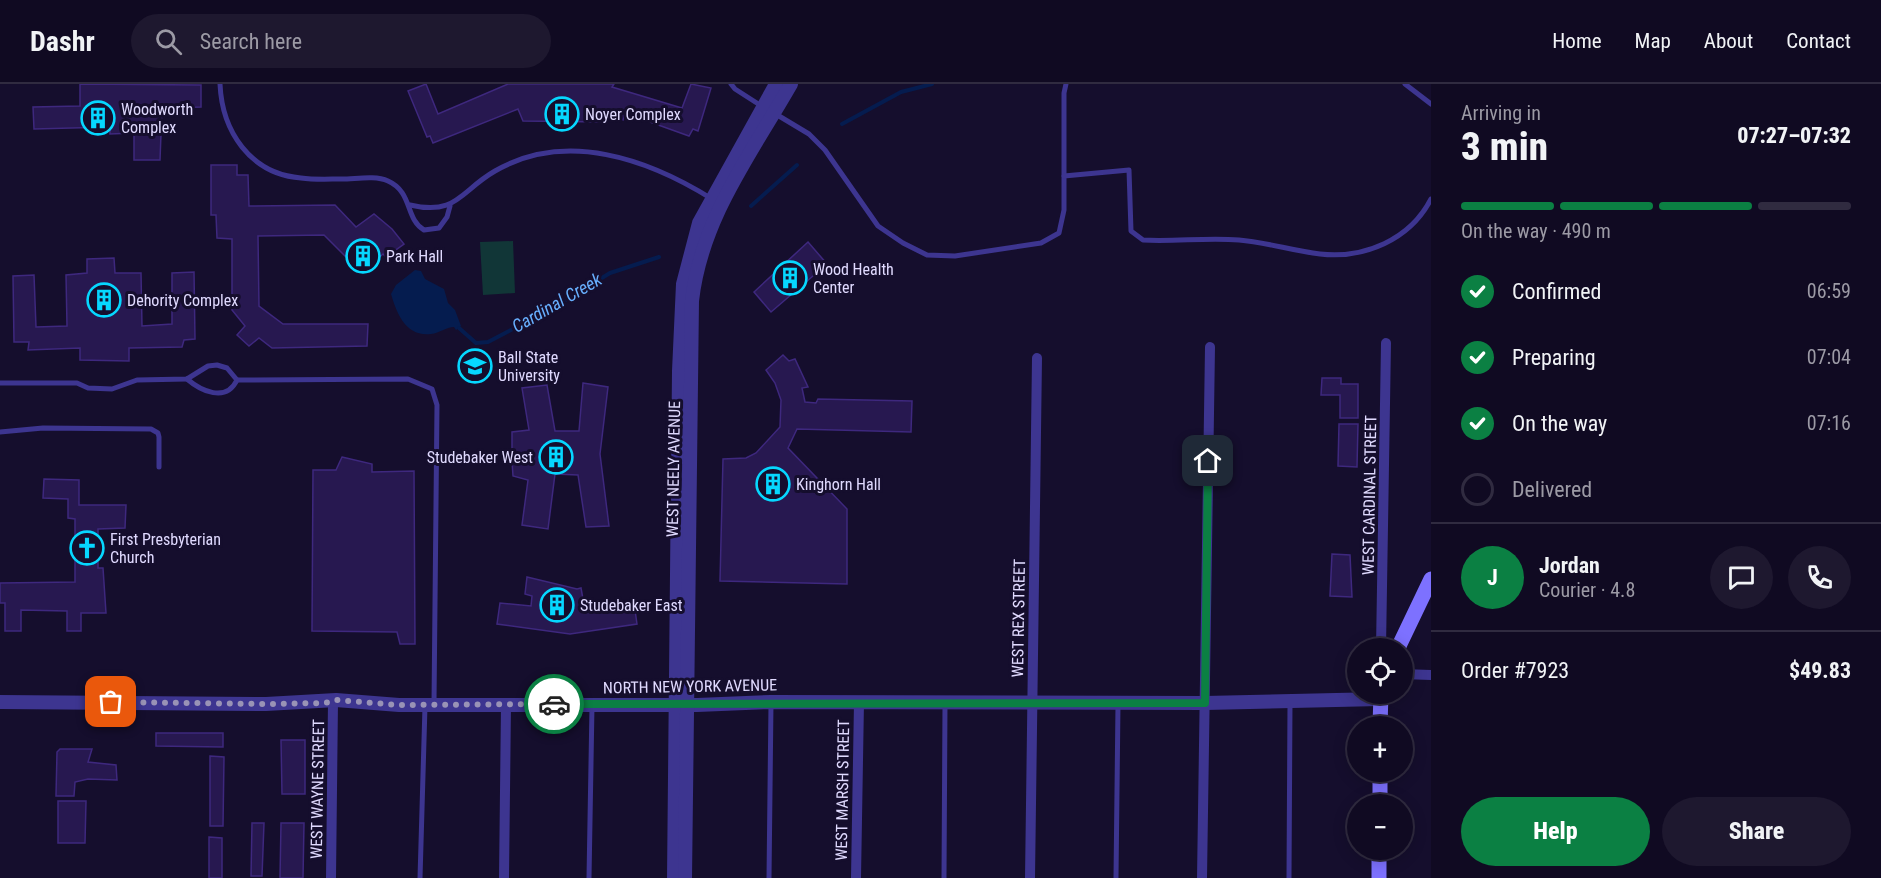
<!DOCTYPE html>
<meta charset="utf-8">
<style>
:root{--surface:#100a22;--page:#1e182f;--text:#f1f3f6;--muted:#9c9aa5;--line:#302b40;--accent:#0b8043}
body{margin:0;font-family:"Roboto Condensed",sans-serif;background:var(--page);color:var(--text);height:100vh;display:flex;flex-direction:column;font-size:22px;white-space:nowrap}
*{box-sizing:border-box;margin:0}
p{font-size:20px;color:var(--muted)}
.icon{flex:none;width:33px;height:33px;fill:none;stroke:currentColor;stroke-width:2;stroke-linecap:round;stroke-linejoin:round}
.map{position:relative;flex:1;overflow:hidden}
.details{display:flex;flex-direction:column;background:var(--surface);width:450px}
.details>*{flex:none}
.controls{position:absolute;left:1347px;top:554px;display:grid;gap:12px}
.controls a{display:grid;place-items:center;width:66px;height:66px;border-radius:50%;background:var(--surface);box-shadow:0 3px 15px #0003,0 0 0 2px var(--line);font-size:30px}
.pin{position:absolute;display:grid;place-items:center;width:51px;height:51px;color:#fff;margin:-26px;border-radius:12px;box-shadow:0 3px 9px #0006}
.courier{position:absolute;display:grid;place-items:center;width:60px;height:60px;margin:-30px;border:4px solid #0b8043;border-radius:50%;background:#fff;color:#222;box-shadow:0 2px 8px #0007}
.summary em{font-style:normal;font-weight:800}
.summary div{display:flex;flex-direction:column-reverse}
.summary{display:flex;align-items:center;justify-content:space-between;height:102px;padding:0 30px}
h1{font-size:39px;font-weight:800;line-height:45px}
.bar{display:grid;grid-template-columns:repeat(4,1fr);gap:9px 6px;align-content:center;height:72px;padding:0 30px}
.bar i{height:8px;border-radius:4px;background:var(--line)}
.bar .active{background:var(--accent)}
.bar p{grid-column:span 4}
.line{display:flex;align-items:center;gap:15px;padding:0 30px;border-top:2px solid var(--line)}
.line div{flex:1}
.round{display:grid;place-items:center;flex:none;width:63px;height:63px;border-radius:32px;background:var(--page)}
ol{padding:0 30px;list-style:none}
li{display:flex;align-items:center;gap:18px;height:66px}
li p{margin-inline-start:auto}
li .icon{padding:6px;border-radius:50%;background:var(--accent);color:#fff;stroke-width:4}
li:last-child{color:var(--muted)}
li i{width:33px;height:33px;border:3px solid var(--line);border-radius:50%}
.cta{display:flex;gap:12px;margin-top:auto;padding:12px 30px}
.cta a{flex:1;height:69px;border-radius:36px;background:var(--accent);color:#fff;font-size:24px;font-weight:800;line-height:69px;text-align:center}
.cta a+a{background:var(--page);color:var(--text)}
header{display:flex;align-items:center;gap:36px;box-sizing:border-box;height:84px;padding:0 30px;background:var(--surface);border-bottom:2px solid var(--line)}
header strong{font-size:28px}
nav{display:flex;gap:33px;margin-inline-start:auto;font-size:21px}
.search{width:420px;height:54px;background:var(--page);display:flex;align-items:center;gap:15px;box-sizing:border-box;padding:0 21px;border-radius:33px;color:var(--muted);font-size:22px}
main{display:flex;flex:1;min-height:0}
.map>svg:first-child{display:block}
.green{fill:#113637}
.water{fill:#051c4f}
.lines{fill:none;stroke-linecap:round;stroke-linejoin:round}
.stream{stroke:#051c4f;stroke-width:4}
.building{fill:#271850;stroke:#3e287e;stroke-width:1.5}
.service{stroke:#3d3590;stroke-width:5}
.minor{stroke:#3d3590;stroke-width:10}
.tertiary{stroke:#3d3590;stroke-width:14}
.secondary{stroke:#7d71ff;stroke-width:15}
.done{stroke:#9993b6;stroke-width:6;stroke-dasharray:0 10.8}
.route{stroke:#0b8043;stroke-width:8}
.labels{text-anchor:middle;stroke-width:6;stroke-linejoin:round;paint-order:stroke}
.poi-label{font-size:16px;fill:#e0daff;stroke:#150e2d;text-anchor:start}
.street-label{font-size:16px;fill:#e0daff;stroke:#150e2d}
.water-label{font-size:18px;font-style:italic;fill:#68b0ff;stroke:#150e2d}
</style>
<header>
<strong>Dashr</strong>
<div class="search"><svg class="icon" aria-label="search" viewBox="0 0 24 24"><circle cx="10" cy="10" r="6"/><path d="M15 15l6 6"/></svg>Search here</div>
<nav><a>Home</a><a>Map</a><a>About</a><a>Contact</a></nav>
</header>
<main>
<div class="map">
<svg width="1431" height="794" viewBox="0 0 1431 794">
<rect width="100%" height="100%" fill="#150e2d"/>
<polygon class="green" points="513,157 515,209 483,211 480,158"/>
<path class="water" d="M415 186 421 187 425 195 444 205 448 219 455 226 461 242 456 246 454 243C446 243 440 249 431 250 406 253 397 230 391 210L396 201Z"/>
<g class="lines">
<g class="stream">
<polyline points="842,40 901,8 932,0"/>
<polyline points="751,122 797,81"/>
<polyline points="459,244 476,259 488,258 553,224 610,189 659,173"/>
</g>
</g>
<g class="building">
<polygon points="80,0 201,1 201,23 162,24 160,76 134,76 134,49 110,50 110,43 34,45 33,23 80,22"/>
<polygon points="426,0 438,30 508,0 614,0 612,3 682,24 691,0 711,4 698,47 693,45 689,52 625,29 623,36 605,28 603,38 523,37 518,25 433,59 430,52 427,53 408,7"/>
<polygon points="211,81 237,81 237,91 248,91 249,122 335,121 356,143 374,130 392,145 404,160 386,173 383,170 364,187 358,180 355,182 324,151 258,152 259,222 283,240 368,240 367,262 272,264 259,254 249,262 237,251 245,242 232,226 232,155 217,154 216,131 211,131"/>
<polygon points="808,158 827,180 771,228 754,208"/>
<polygon points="114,174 115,189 141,189 142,242 172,240 172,189 194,188 195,255 184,256 182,263 129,264 129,277 80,276 80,264 28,266 29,258 14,258 13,192 34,191 36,243 67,242 66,191 87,189 87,175"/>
<polygon points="783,271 789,277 795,275 808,303 802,304 805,318 816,319 818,315 912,317 911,348 797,345 788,364 847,425 847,500 720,497 723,375 746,374 756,369 780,343 781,316 775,299 766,286"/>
<polygon points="1322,294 1341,294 1341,300 1358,300 1358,334 1340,334 1340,311 1321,311"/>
<polygon points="583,299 608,303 600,370 609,442 586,443 578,391 555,390 548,445 522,441 528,396 513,392 512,377 512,348 529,346 522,304 547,301 555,347 579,347"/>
<polygon points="1339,340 1358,340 1357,383 1338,382"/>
<polygon points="342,373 372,380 372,388 414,387 415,560 400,560 397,548 312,547 313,386 336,386"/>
<polygon points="44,395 79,396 79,421 126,421 125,444 98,445 98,484 103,484 106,529 81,529 81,547 67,547 67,527 21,526 21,547 5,547 5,519 0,519 0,499 75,498 75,435 68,434 68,415 43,414"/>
<polygon points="1332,470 1350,471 1352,513 1330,512"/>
<polygon points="527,493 577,505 581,504 585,526 634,519 637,540 570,550 497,540 500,519 531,522 532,512 525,510"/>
<polygon points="156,649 223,649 223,663 156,662"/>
<polygon points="281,656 305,656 305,710 282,710"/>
<polygon points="60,665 92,665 88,678 116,681 117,696 88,695 75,698 74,712 56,712 57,668"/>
<polygon points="210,672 224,673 223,742 210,742"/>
<polygon points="58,717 86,717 85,759 58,759"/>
<polygon points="252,739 264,739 262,792 251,792"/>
<polygon points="281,739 304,739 303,794 280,794"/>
<polygon points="209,753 222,754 222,794 209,794"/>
</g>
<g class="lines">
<g class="service">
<path d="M220 0C222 47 250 90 301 94 315 96 329 95 342 95 356 95 375 91 388 97 413 108 405 135 424 146L439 144 447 133 450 122"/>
<polyline points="731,0 735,5 763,23"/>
<polyline points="1405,0 1431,20"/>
<polyline points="774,29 809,50 825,66 878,142 903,159 927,171 955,172 1041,159 1059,149 1064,126 1064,9 1066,0"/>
<path d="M1064 92 1129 86 1131 147 1143 156C1175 158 1207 153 1239 156 1266 158 1293 167 1320 170 1364 175 1410 156 1431 115"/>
<path d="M410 121C457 132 460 107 495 87 566 46 648 75 712 115"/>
<path d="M187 295C201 307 226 319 237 296"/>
<polyline points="237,296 408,295 432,305 437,321 434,619"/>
<polyline points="0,299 77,299 88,304 112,305 137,296 187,295 208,282 217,281 227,284 237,296"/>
<polyline points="0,348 43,344 151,345 158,349 159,353 159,383"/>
<polyline points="420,794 425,622"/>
<polyline points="589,794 592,622"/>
<polyline points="769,794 771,619"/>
<polyline points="944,794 945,620"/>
<polyline points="1116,794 1118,620"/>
<polyline points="1289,794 1290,619"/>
</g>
<g class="minor">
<polyline points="1381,564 1386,259"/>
<polyline points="1402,590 1431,591"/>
<polyline points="331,794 333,617"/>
<polyline points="504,794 506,620"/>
<polyline points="856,794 859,618"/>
<polyline points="1030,794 1037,274"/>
<polyline points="1202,794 1210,263"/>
</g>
<g class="tertiary">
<polyline points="0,618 266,620 336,616 399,621 697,621 771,618 1205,619 1380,615"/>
<polyline points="674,794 679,287 683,200 699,139 776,0"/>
<path d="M685 794 692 217C701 135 751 70 791 0"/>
</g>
<g class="secondary">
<polyline points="1398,564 1431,495"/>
<polyline points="1380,642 1381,609"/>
<polyline points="1380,720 1380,687"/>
<polyline points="1379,794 1379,765"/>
</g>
</g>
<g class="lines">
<polyline class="done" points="111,618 266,620 325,619 336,616 399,621 554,620"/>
<polyline class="route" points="554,620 1205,619 1208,377"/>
</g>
<defs>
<symbol id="building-ring" viewBox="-11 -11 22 22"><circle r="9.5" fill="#150e2d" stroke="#06d7ff" stroke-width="1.5"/><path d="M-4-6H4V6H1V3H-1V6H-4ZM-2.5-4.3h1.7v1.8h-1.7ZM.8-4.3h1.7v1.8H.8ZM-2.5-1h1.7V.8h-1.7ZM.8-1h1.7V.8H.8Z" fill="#06d7ff"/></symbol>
<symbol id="university-ring" viewBox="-11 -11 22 22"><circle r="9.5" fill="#150e2d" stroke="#06d7ff" stroke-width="1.5"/><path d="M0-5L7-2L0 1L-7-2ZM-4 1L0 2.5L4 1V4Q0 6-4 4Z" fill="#06d7ff"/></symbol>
<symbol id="church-ring" viewBox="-11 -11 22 22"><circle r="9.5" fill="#150e2d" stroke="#06d7ff" stroke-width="1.5"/><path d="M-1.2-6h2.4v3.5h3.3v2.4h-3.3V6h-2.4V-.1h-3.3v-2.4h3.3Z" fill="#06d7ff"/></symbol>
</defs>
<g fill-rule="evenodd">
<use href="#building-ring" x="543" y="11" width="38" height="38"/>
<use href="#building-ring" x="79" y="15" width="38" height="38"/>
<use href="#building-ring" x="344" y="153" width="38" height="38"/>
<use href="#building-ring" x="771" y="175" width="38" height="38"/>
<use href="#building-ring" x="85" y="197" width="38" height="38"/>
<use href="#university-ring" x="456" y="263" width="38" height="38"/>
<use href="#building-ring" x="537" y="354" width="38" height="38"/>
<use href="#building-ring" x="754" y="381" width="38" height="38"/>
<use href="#church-ring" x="68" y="445" width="38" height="38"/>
<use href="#building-ring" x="538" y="502" width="38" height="38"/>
</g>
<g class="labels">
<g class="poi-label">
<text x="121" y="31">Woodworth<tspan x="121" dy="18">Complex</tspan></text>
<text x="585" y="36">Noyer Complex</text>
<text x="386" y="178">Park Hall</text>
<text x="813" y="191">Wood Health<tspan x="813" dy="18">Center</tspan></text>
<text x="127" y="222">Dehority Complex</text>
<text x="498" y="279">Ball State<tspan x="498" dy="18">University</tspan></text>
<text x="533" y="379" text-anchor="end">Studebaker West</text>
<text x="796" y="406">Kinghorn Hall</text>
<text x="110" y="461">First Presbyterian<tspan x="110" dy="18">Church</tspan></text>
<text x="580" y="527">Studebaker East</text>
</g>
<g class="street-label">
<text transform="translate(673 385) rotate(-89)" y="6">WEST NEELY AVENUE</text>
<text transform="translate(1369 411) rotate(-89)" y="6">WEST CARDINAL STREET</text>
<text transform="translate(1018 534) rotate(-89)" y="6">WEST REX STREET</text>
<text transform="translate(690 602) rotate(-1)" y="6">NORTH NEW YORK AVENUE</text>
<text transform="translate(317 705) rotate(-89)" y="6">WEST WAYNE STREET</text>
<text transform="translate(842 706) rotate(-89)" y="6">WEST MARSH STREET</text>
</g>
<g class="water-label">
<text transform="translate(557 219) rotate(-30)" y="6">Cardinal Creek</text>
</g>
</g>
</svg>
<div class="controls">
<a><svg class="icon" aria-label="locate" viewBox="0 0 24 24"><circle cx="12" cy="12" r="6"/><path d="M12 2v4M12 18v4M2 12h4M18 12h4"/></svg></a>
<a>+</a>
<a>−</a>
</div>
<div class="pin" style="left:111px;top:618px;background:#ea580c"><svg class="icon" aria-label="bag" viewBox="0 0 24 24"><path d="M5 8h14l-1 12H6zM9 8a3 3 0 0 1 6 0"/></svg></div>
<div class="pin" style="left:1208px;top:377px;background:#1f2937"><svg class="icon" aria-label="home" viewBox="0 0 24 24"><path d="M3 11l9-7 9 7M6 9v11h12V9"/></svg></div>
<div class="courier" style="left:554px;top:620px"><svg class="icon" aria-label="car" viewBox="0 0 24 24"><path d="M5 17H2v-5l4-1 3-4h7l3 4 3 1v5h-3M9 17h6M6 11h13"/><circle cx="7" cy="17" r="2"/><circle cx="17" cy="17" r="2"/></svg></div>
</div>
<section class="details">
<div class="summary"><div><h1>3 min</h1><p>Arriving in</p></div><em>07:27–07:32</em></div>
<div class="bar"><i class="active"></i><i class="active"></i><i class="active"></i><i></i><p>On the way · 490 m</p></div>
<ol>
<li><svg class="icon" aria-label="check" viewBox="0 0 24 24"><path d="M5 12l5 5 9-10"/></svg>Confirmed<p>06:59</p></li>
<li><svg class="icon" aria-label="check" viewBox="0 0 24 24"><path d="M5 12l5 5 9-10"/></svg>Preparing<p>07:04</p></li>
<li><svg class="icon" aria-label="check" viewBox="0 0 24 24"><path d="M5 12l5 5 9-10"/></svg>On the way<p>07:16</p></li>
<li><i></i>Delivered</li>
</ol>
<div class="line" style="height:108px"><b class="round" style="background:var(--accent);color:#fff">J</b><div><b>Jordan</b><p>Courier · 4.8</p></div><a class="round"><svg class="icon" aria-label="chat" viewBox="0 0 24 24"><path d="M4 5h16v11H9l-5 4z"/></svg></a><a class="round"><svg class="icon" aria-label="phone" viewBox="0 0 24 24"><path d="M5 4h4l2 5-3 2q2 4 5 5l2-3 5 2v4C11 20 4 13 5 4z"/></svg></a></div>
<div class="line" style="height:78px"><div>Order #7923</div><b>$49.83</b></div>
<div class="cta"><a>Help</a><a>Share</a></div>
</section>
</main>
